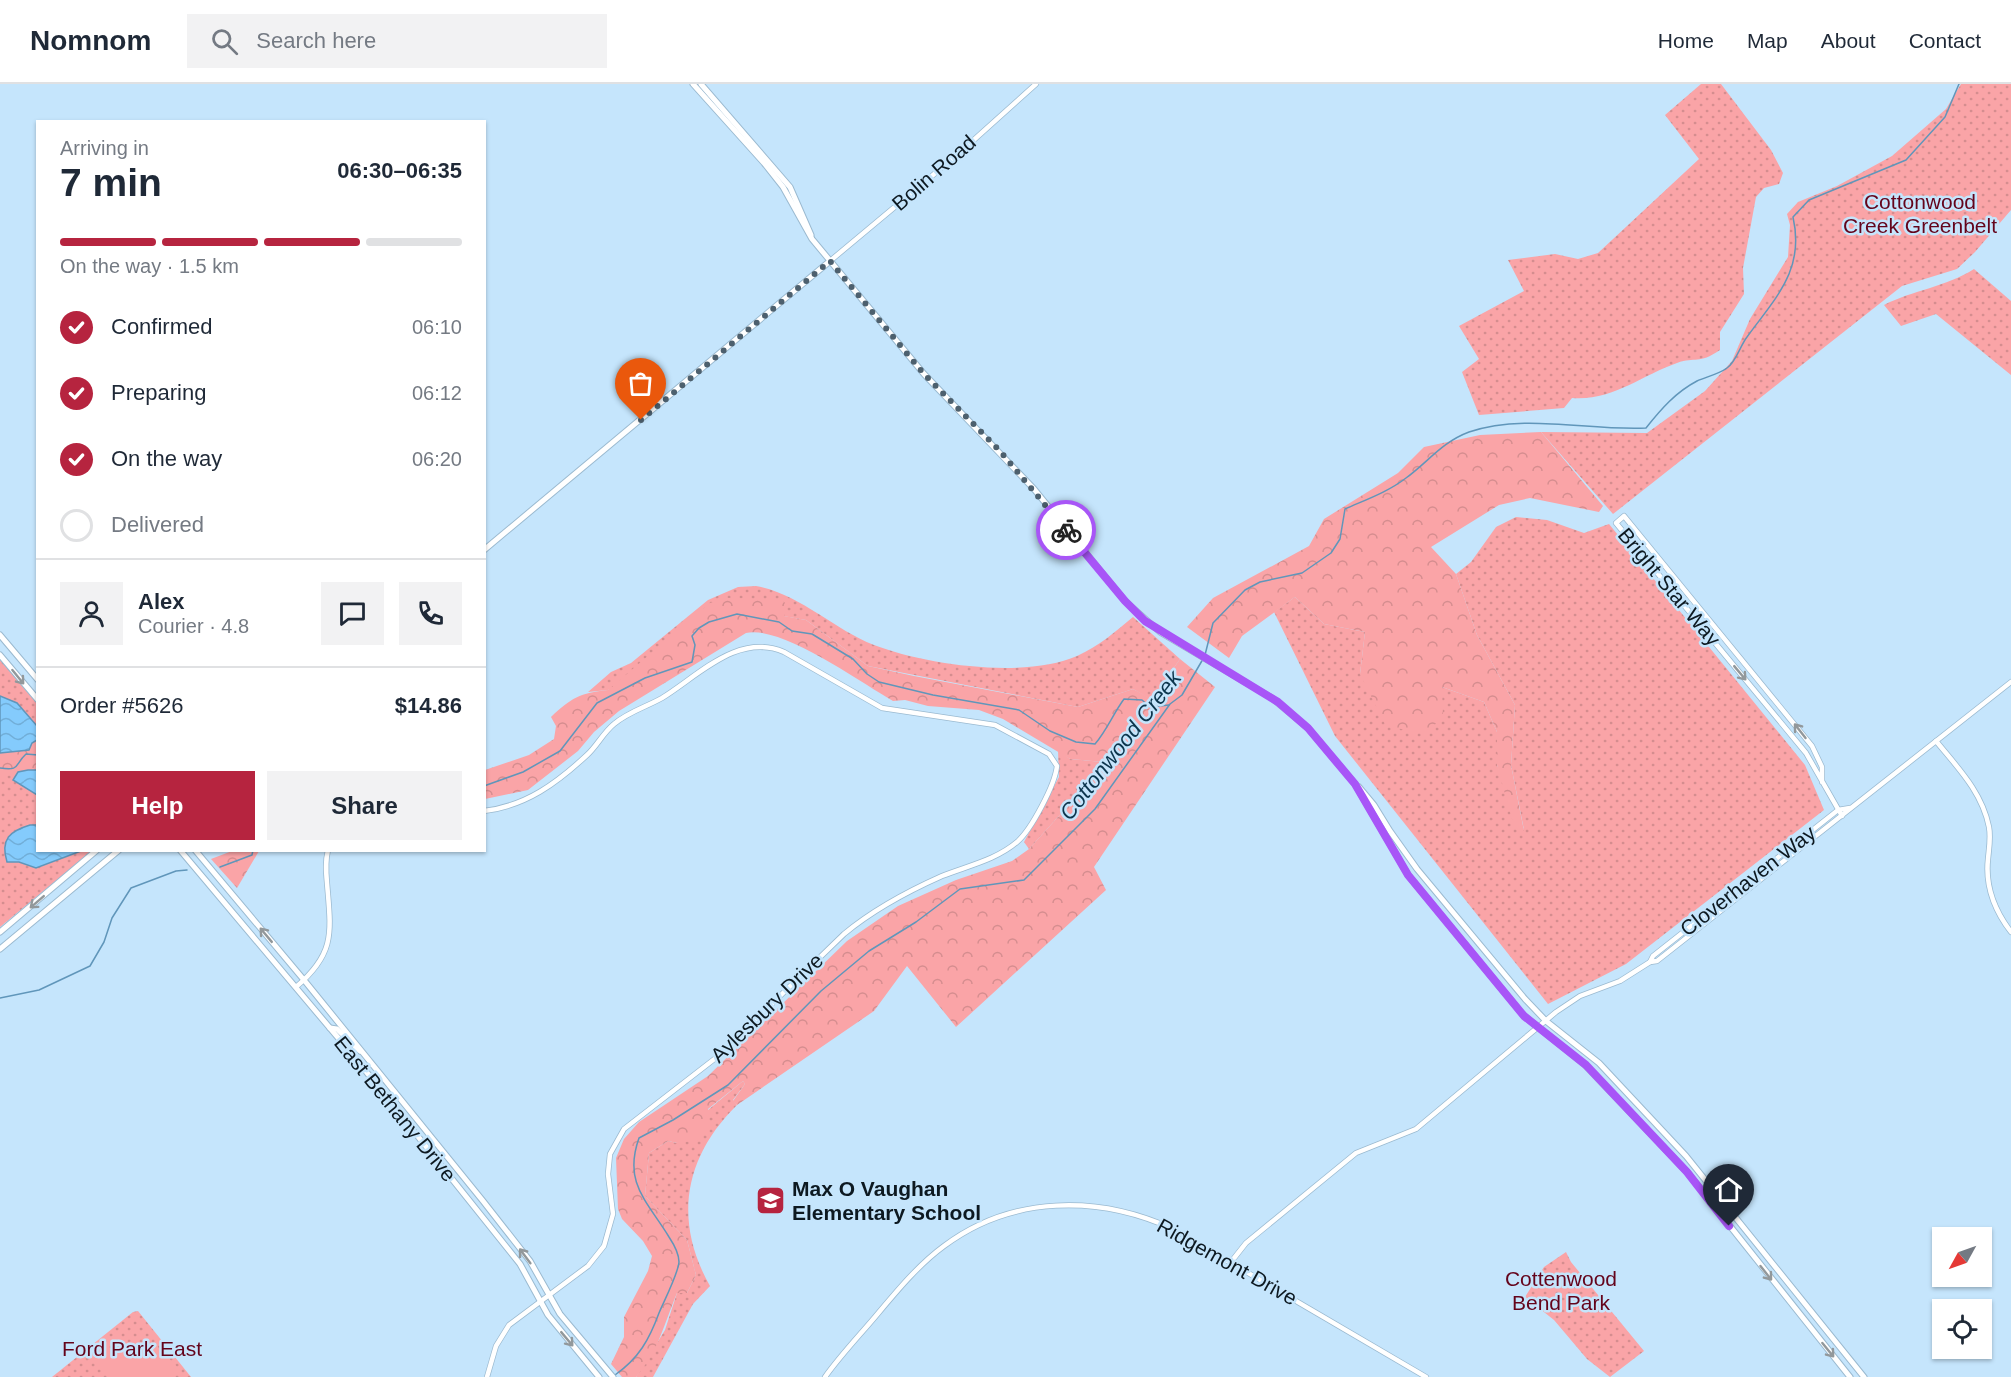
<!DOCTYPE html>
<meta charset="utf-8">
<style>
:root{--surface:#fff;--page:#f2f2f3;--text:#1f2937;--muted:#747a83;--line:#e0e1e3;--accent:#b6243f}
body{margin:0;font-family:Arial,sans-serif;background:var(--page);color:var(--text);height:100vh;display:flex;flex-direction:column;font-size:22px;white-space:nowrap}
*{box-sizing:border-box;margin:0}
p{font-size:20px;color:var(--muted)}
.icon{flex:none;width:33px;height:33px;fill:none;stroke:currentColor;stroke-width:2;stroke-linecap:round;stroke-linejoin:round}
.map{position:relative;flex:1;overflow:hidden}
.drawer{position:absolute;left:36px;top:36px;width:450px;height:732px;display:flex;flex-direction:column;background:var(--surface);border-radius:0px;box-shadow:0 2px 4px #0004}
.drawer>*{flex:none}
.needle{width:39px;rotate:230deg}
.fabs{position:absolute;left:1932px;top:1143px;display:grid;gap:12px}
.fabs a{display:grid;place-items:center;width:60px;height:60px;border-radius:0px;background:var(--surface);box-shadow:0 2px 4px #0004;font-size:30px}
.pin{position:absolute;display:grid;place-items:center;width:51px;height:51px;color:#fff;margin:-62px -26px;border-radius:50% 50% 50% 0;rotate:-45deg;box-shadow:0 0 6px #0007}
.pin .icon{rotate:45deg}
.courier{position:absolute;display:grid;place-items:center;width:60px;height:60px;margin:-30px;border:4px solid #a855f7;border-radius:50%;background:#fff;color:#222;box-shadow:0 2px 8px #0007}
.head em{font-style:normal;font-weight:700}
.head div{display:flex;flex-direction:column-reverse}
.head{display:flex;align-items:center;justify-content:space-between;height:102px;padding:0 24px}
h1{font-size:39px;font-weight:700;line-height:45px}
.bar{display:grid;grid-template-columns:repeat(4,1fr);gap:9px 6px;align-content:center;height:72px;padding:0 24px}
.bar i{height:8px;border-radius:4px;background:var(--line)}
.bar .on{background:var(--accent)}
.bar p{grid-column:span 4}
.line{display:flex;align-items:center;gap:15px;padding:0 24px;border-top:2px solid var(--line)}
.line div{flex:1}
.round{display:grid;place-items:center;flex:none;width:63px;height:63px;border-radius:0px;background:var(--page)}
ol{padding:0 24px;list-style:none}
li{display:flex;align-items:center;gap:18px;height:66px}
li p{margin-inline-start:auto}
li .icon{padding:6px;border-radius:50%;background:var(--accent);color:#fff;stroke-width:4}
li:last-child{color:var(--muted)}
li i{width:33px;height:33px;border:3px solid var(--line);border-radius:50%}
.button{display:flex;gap:12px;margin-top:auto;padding:12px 24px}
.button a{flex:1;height:69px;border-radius:0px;background:var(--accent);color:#fff;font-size:24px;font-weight:700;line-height:69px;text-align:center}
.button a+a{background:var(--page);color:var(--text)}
header{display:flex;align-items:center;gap:36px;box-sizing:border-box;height:84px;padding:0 30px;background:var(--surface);border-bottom:2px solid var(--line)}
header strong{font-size:28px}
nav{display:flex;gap:33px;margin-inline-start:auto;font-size:21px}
.search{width:420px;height:54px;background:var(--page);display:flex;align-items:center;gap:15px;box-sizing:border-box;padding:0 21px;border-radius:0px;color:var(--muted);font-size:22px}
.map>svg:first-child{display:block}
.grass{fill:url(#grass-dots)}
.forest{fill:url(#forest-crowns)}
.garden{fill:#faa4a7}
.water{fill:url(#water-waves);stroke:#6096ba;stroke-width:1.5}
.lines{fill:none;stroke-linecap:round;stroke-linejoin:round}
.stream{stroke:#6096ba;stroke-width:1.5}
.tertiary-casing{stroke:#9bbad0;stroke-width:6}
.secondary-casing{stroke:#9bbad0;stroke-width:7}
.tertiary{stroke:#fff;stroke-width:4.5}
.secondary{stroke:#fff;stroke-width:5}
.oneway{stroke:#92989b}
.done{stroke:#4d606e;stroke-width:6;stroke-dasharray:0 10.8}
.route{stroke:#a855f7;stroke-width:8}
.labels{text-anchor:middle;stroke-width:5;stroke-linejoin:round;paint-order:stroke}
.street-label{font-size:21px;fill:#0d1921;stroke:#c5e5fc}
.park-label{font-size:21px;fill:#64041b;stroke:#c5e5fc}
.poi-label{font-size:21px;font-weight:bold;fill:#0d1921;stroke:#c5e5fc;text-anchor:start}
.water-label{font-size:22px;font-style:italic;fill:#0c354d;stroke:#c5e5fc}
</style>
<header>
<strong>Nomnom</strong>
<div class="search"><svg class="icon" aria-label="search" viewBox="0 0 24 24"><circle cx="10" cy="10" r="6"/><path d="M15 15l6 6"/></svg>Search here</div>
<nav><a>Home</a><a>Map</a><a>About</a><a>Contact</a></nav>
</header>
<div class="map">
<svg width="2011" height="1293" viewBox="0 0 2011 1293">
<defs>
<pattern id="grass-dots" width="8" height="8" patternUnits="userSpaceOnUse" patternTransform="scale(1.5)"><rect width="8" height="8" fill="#faa4a7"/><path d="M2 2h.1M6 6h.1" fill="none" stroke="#d58d8f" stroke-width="1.8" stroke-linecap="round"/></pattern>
<pattern id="forest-crowns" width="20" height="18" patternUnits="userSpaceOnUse" patternTransform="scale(1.5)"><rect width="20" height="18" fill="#faa4a7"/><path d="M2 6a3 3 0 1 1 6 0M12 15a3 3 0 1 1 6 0" fill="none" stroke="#d58d8f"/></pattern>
<pattern id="water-waves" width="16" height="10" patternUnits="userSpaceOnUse" patternTransform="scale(1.5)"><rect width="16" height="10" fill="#84cbfc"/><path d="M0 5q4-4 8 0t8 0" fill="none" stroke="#71aed8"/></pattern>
</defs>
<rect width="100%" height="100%" fill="#c5e5fc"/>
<g class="grass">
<path d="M1701 0H1721L1771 66 1783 89 1779 100 1764 104 1756 113 1743 184 1744 210 1720 248V266C1698 281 1696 272 1677 279 1640 292 1613 317 1572 314L1564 324 1479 331 1462 288 1479 275 1459 242 1524 207 1508 176 1555 170 1578 175 1598 169 1699 75 1665 31Z"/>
<polygon points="1961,0 2011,0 2011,126 1975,168 1957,185 1902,202 1613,430 1541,348 1647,349 1705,307 1732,277 1750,235 1788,173 1790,141 1787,130 1798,118 1837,102 1892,72 1946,25"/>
<path d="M1974 185 2011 217V291L1936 230 1901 242 1884 221C1913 206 1946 203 1974 185Z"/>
<polygon points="1516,433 1547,436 1584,449 1609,440 1805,681 1824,726 1626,880 1548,920 1335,652 1274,528 1295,513 1324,540 1365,548 1360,590 1442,603 1484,618 1497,648 1497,681 1524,746 1511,681 1515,621 1477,551 1456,490 1471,478 1496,443"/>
<path d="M756 502C800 510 833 545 874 561 926 581 1025 595 1077 572 1099 562 1115 548 1133 533L1180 575 1152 616 1133 605 1078 623 868 582 806 536 783 532 608 606 588 608 611 588 631 579 708 516 738 503Z"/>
<polygon points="0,575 37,619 38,766 92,767 0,843"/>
<polygon points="1058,666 1070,675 1103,678 1104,689 1076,713 1029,765 1024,758 1059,693"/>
<path d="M743 997 745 1000 733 1016 737 1021C684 1073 673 1137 710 1202L693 1220 653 1293H636L665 1246 677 1209H687L696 1191 687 1156 645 1112 649 1069 668 1057 677 1059 708 1026Z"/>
<polygon points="1566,1168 1571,1178 1644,1267 1610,1293 1587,1275 1554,1236 1525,1213 1544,1183"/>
<polygon points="138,1227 191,1293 52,1293 133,1228"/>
</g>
<g class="forest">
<polygon points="1541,348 1603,422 1599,428 1530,414 1499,421 1431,463 1456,490 1477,551 1515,621 1511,681 1524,747 1512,735 1497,681 1497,648 1484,618 1442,603 1443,632 1426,650 1386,642 1360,590 1365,548 1324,540 1295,513 1242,552 1229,574 1187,543 1213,514 1309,462 1324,435 1398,389 1424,363 1480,351"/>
<path d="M728 514 782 516 788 522 784 532 806 536 868 582 914 592 1078 623 1133 605 1152 615 1180 575 1215 603 1094 783 1106 806 956 943 907 882 874 927 737 1021 733 1017 745 1000 743 997 708 1025 709 1039 699 1056 677 1059 668 1057 649 1069 645 1112 687 1156 696 1191 687 1209H677C664 1240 659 1266 636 1293H622L611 1280 624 1253V1233L648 1187 652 1172 643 1157 622 1135 618 1125 616 1074 624 1055 639 1038 708 992 847 857 898 822 956 796 1012 777 1029 765 1076 713 1104 689 1103 678 1070 675 1003 635 979 626 928 622 905 616 893 617C860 598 781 541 746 549L619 627 594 648 578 667 528 706 485 715V686L529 671 554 655 556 642 551 633C571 614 580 609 608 606L710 519Z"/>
<polygon points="37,660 37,686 0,693 0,669 29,666"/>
<polygon points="232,767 259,767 237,804 211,775"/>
</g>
<polygon class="garden" points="132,1257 157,1262 181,1287 174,1293 110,1293 94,1274 105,1266"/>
<g class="water">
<polygon points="0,612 17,619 37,642 37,656 32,659 29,666 0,669"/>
<polygon points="28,686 37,686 37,711 13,696 18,688"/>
<path d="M30 741H37L38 766 81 767 36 784 19 778H7C0 755 10 747 30 741Z"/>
</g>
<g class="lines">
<g class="stream">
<path d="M1205 571 1213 539 1245 506 1260 498 1302 489 1331 469 1340 455 1345 425C1365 416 1388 408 1406 394 1428 378 1442 358 1469 348 1525 329 1588 347 1646 344 1661 325 1676 308 1697 297 1706 293 1719 290 1727 284 1736 278 1740 262 1747 253 1776 213 1805 186 1793 133L1809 116 1906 76 1945 33 1959 0"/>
<path d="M0 684C21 687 14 681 26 670L38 671"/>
<path d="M484 702 523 688 560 667 597 619 645 594 692 578 695 561 692 552 699 544 709 538 737 530 779 538 792 547 812 550 853 575 867 590 879 598 933 611 1019 626 1050 647 1076 658 1095 660C1107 646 1113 630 1124 615L1142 616 1150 623 1169 621"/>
<polyline points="220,783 252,771 253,766"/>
<polyline points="0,914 39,906 90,882 104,858 112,834 131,804 176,787 187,786"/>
<path d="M615 1291C639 1274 649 1256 659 1229 664 1217 678 1190 679 1178 679 1170 673 1159 669 1153 647 1117 623 1099 639 1054L673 1036 728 1001 821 907 869 867 916 838 960 805 1024 796 1095 725 1170 620 1182 611 1203 575"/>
</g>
<defs>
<g id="tertiary">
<polyline points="830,177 957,71 1036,0"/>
<path d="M1936 657C1958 684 1982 708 1989 743 1991 754 1989 764 1988 775 1985 802 1995 827 2011 848"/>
<polyline points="1822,698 1822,683 1812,662 1624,432 1616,439 1806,669 1842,732"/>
<path d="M484 727C526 722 557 699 587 671 597 662 603 649 614 640 628 628 646 623 662 614 698 592 738 548 784 568L882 624 995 641 1049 670 1057 682C1055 701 1031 746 1017 758 996 776 967 782 942 792 906 808 874 825 844 850L717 973 624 1045 610 1070 608 1090 613 1130 604 1162 588 1182 509 1241 496 1262 487 1293"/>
<polyline points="1650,878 1653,872 1838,726 1850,724"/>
<path d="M296 903C336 869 331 848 327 799 326 788 325 778 328 766"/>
<polyline points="1231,1178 1246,1159 1356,1069 1416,1045 1556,928 1580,912 1620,897 1650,878 1657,877 2011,598"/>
<path d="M825 1293C840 1272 858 1253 875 1233 896 1208 918 1181 944 1162 1012 1111 1099 1111 1173 1145L1426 1293"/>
</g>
<g id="secondary">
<polyline points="693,0 764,79 783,103 812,155 924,290 1034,405 1125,517 1160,548 1272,614 1308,644 1355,700 1408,791 1524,932 1585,981 1687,1088 1850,1293"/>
<polyline points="701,0 790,103 811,151"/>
<polyline points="484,466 830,177"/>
<polyline points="0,551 38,596"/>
<polyline points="0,571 38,616"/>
<polyline points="1359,703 1374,721 1390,747 1417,785 1525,915 1546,937 1599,979 1686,1072 1864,1293"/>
<polyline points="180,766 356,975 520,1180 548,1231 599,1293"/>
<polyline points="195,766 304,896 483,1117 530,1177 560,1230 613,1293"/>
<polyline points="0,848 97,766"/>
<polyline points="0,865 119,766"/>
<polyline points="330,944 337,945 360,967"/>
</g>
</defs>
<use href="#tertiary" class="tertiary-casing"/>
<use href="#secondary" class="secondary-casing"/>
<use href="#tertiary" class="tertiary"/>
<use href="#secondary" class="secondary"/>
</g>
<defs><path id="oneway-shaft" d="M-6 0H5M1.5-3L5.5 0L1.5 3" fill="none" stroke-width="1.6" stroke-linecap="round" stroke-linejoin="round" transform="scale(1.5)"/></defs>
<g class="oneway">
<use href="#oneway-shaft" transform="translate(1740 589) rotate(50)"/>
<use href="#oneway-shaft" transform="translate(18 593) rotate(51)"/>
<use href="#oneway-shaft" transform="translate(1800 647) rotate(-128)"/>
<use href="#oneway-shaft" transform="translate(37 818) rotate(139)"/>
<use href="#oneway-shaft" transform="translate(266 851) rotate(-130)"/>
<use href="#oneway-shaft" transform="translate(525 1172) rotate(-127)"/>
<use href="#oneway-shaft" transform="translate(1766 1189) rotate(52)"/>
<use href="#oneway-shaft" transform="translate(567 1255) rotate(50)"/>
<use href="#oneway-shaft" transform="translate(1828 1266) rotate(51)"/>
</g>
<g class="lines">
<polyline class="done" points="641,336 830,177 924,290 1000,367 1066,446"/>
<polyline class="route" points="1066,446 1125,517 1145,537 1278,618 1308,644 1355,700 1408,791 1524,932 1586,981 1687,1088 1729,1142"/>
</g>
<defs>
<symbol id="school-square" viewBox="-11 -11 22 22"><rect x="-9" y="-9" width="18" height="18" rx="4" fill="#b6243f" stroke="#c5e5fc"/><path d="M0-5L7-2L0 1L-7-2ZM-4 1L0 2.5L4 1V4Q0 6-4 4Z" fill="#fff"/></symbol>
</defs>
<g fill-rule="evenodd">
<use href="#school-square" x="754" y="1100" width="33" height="33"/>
</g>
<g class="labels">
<g class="street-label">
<text transform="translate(934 89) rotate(-41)" y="7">Bolin Road</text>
<text transform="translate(1669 503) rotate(50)" y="7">Bright Star Way</text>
<text transform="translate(1748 797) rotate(-38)" y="7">Cloverhaven Way</text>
<text transform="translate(767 924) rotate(-44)" y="7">Aylesbury Drive</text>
<text transform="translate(395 1025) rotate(51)" y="7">East Bethany Drive</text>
<text transform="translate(1227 1178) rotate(29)" y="7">Ridgemont Drive</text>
</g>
<g class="park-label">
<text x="1920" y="125">Cottonwood<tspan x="1920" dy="24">Creek Greenbelt</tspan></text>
<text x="1561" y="1202">Cottenwood<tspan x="1561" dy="24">Bend Park</tspan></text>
<text x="132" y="1272">Ford Park East</text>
</g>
<g class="poi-label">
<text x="792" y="1112">Max O Vaughan<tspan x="792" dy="24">Elementary School</tspan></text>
</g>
<g class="water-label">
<text transform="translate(1120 661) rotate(-52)" y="8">Cottonwood Creek</text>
</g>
</g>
</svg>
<div class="fabs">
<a><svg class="needle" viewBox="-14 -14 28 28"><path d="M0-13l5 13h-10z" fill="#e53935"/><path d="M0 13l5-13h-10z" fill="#747a83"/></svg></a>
<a><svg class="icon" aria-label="locate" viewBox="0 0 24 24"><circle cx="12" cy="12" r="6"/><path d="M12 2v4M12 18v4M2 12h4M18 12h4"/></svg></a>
</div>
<div class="pin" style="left:641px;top:336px;background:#ea580c"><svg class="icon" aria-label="bag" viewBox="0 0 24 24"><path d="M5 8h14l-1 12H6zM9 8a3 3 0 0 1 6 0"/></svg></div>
<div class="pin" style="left:1729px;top:1142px;background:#1f2937"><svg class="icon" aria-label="home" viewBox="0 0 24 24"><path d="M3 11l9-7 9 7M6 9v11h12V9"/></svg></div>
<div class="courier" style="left:1066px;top:446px"><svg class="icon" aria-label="bike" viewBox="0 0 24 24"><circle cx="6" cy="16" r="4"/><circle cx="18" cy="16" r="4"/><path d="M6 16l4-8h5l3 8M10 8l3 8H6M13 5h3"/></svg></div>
<section class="drawer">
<div class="head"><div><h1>7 min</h1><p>Arriving in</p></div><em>06:30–06:35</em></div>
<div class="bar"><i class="on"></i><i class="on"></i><i class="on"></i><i></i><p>On the way · 1.5 km</p></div>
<ol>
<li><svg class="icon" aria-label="check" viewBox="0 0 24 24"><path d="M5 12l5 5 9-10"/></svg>Confirmed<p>06:10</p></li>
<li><svg class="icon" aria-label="check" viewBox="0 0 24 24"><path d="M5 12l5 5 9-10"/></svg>Preparing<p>06:12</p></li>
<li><svg class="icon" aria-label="check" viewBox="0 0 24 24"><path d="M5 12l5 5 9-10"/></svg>On the way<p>06:20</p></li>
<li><i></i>Delivered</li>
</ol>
<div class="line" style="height:108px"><a class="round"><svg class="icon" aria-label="person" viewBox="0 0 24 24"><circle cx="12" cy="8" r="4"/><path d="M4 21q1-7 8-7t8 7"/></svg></a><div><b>Alex</b><p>Courier · 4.8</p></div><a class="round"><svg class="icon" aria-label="chat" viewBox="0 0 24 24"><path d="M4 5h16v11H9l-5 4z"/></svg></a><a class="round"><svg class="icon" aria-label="phone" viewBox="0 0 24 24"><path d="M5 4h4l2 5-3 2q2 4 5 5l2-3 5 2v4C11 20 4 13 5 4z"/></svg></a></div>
<div class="line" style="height:78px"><div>Order #5626</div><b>$14.86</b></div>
<div class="button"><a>Help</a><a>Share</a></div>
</section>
</div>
